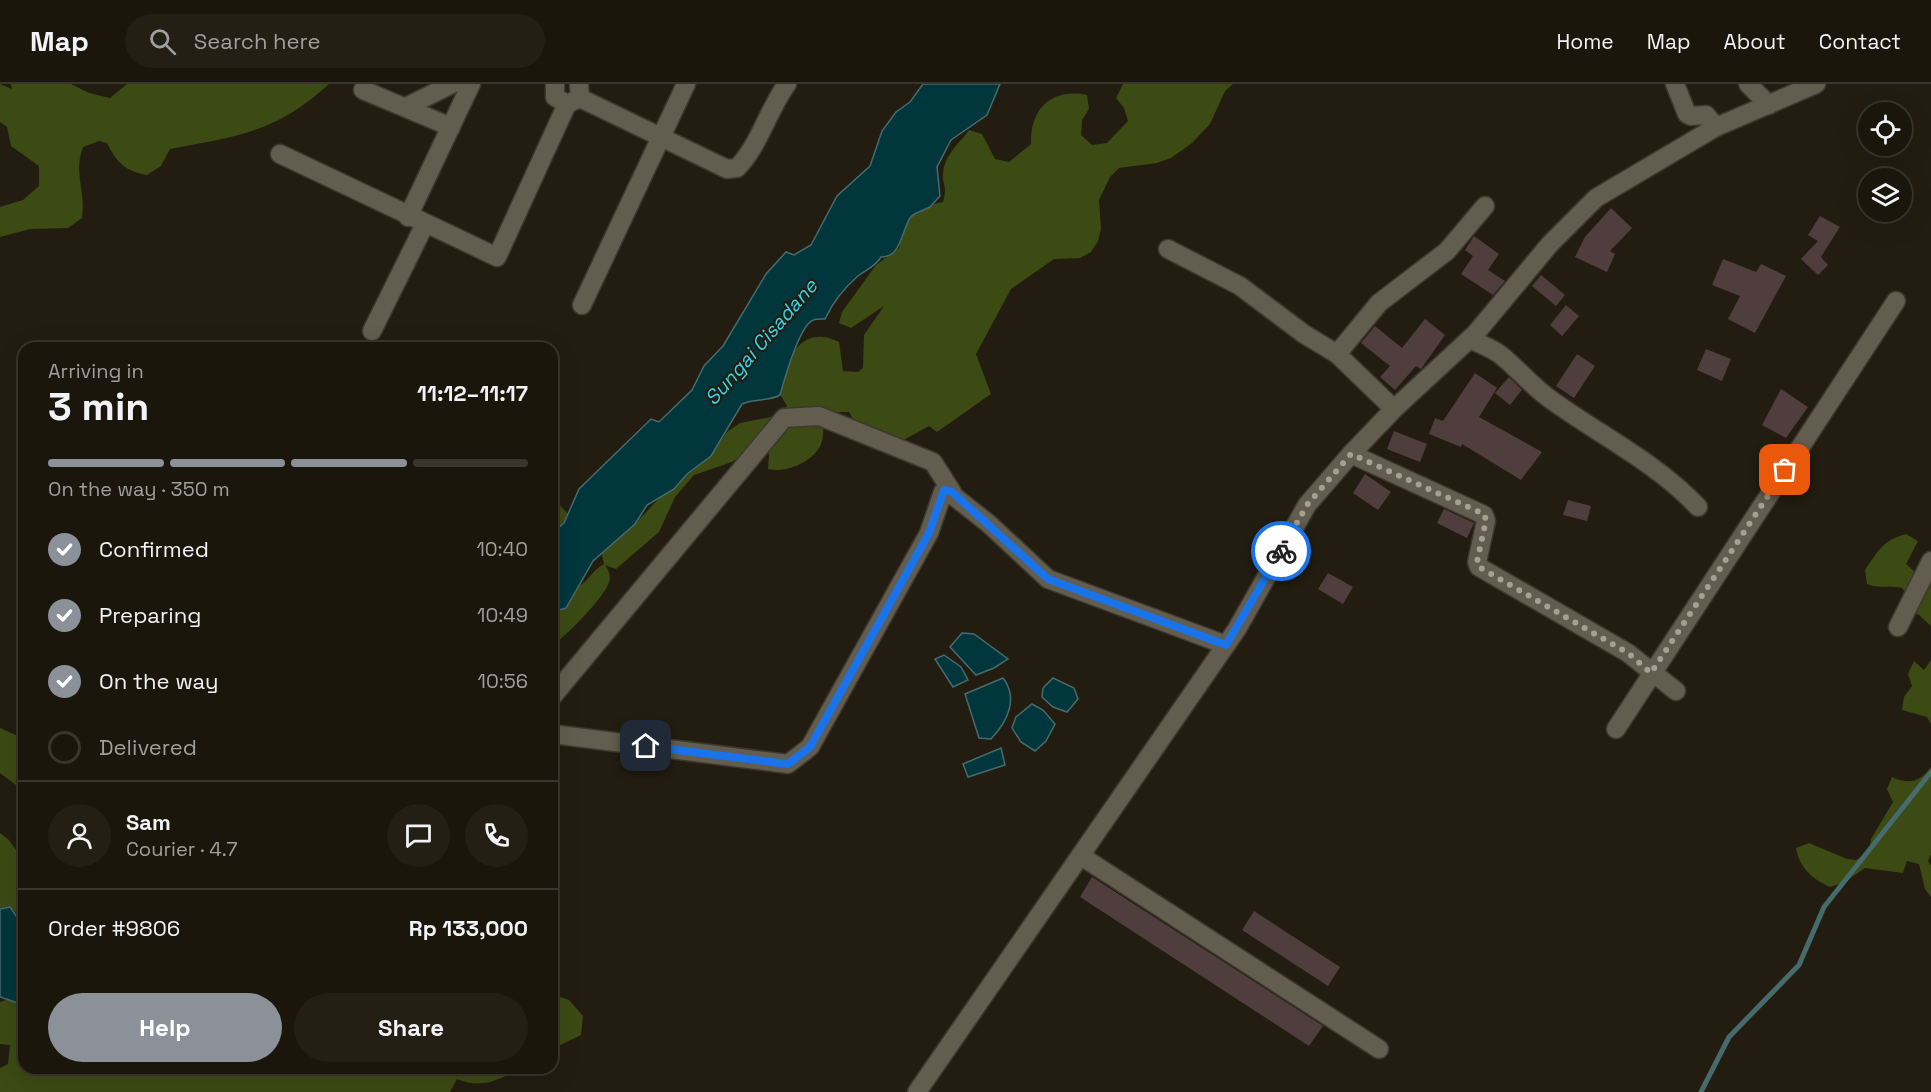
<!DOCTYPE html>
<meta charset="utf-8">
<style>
:root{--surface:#1a160c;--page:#231f15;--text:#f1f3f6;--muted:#9f9f9d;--line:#38352d;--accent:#8c9099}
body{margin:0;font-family:"Space Grotesk",sans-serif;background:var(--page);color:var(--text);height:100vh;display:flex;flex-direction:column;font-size:22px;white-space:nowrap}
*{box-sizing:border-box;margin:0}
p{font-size:20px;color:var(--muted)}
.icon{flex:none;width:33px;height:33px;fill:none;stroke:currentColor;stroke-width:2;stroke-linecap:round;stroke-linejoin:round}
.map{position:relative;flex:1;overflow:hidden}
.panel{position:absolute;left:18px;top:258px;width:540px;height:732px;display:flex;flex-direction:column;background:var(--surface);border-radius:18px;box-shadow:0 6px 24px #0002,0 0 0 2px var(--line)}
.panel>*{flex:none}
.tools{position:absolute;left:1858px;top:18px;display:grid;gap:12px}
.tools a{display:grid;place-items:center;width:54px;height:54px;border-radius:50%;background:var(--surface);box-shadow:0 6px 24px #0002,0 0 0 2px var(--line);font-size:30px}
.pin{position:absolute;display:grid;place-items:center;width:51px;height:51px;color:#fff;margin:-26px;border-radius:12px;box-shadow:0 3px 9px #0006}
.courier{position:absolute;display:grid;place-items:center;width:60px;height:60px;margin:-30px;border:4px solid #1a73e8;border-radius:50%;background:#fff;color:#222;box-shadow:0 2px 8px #0007}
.overview em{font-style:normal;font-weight:700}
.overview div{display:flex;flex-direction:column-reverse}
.overview{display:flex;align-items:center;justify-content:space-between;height:102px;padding:0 30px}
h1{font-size:39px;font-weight:700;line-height:45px}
.bar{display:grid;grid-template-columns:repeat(4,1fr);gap:9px 6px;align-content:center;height:72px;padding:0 30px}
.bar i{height:8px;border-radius:4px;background:var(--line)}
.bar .current{background:var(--accent)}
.bar p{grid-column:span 4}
.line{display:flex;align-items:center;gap:15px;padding:0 30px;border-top:2px solid var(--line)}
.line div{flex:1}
.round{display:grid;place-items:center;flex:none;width:63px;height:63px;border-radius:32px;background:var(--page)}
ol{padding:0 30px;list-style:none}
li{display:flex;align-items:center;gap:18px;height:66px}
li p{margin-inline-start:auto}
li .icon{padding:6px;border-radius:50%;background:var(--accent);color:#fff;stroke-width:4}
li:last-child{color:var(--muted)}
li i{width:33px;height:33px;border:3px solid var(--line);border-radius:50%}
.button{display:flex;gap:12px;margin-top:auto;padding:12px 30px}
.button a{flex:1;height:69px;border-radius:36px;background:var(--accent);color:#fff;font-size:24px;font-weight:700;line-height:69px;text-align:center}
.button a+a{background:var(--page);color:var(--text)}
header{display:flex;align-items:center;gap:36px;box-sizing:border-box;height:84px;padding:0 30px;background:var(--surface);border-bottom:2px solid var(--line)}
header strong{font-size:28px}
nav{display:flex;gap:33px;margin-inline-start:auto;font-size:21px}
.search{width:420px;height:54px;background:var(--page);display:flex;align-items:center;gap:15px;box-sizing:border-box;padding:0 21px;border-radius:33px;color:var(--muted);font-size:22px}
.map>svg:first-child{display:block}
.green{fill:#3c4a14}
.water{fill:#02363d;stroke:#476b6d;stroke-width:1.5}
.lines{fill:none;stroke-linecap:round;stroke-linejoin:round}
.stream{stroke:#476b6d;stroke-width:5}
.building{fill:#4f3e3d}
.minor-casing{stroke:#3c3831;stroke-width:21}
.minor{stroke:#625d4e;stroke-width:18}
.done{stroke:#a3a095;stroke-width:6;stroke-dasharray:0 10.8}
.route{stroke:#1a73e8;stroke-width:8}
.labels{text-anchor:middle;stroke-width:4.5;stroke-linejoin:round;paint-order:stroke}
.water-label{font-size:20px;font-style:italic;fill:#37d5e9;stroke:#221d10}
</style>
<header>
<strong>Map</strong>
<div class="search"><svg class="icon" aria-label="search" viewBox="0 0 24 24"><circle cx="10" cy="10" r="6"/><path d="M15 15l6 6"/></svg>Search here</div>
<nav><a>Home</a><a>Map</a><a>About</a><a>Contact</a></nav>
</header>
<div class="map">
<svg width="1931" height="1008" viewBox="0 0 1931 1008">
<rect width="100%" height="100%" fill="#221d10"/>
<g class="green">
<path d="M0 0 12 5 11 0H71L89 9 110 14 127 0H329C277 48 236 53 170 65L161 82 147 91C125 87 117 79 107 59L99 57 83 63C73 90 86 105 82 134L68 144 30 145 0 153V123L23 116 39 102V82L11 62 7 43 0 38Z"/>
<path d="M1123 0H1233L1225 7 1210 40 1192 59 1171 74 1157 79 1119 84 1110 93 1099 116 1101 145 1098 157 1091 168 1080 174 1054 175 1011 205 976 270 991 310 937 348 929 342 898 359 863 353 849 328H836L824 334C823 341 824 350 822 357 817 377 785 390 768 385L769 371 764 358 732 378 694 391 675 413 659 448 616 485 605 481C609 487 611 491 609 498 605 513 565 553 552 562V519C561 510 572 507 582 500 590 494 592 487 604 480L601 467 635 440 664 409 711 372 727 348 740 339 776 332 787 322C785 318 781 313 780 309 778 299 783 290 787 281 796 257 814 245 839 258L843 287 858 288 863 284 864 251 884 222 851 244 839 239 842 228 876 181 899 164 905 137 915 124 943 118C948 100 942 102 943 90 944 71 959 60 969 46L982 50 995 75 1009 78 1031 60C1030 24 1052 4 1087 11L1089 25 1082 36 1081 51 1092 61 1107 59 1128 37 1124 24 1116 14Z"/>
<polygon points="552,416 555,416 568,430 564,439 552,449"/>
<path d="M1906 450 1918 457 1906 480 1916 489 1931 479V542L1919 531 1910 527V513L1902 504C1889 501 1880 505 1867 500L1865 486C1878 467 1883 456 1906 450Z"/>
<polygon points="1931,576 1931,640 1927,633 1902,626 1904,613 1912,602 1908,590 1914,577 1924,586"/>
<polygon points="0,644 20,653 24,659 24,707 0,689"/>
<path d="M1931 683V770L1928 777 1931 782V813L1925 805 1919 780 1907 777 1903 789 1865 784 1843 799 1830 803C1812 795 1799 783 1796 764L1809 759 1847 775 1856 776 1869 769 1871 755 1893 718 1887 705 1892 693C1909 701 1920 698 1931 683Z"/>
<polygon points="0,749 9,756 24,777 24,837 10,823 0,824"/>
<polygon points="552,910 569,916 583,932 581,951 552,965"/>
<path d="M15 913 24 916V984H520C499 997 480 1005 457 995L450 1008H0V984L8 980 10 961 0 960V918Z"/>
</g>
<g class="water">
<path d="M923 0H1000L987 31 951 56 937 83 940 112C937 115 933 120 930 123 923 127 914 128 910 134 901 149 901 173 881 173 875 183 867 185 858 192 844 204 833 218 825 235 818 235 813 234 808 240 797 253 785 293 780 311 768 318 755 314 742 320L711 372 687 390 674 405 647 421 635 440 593 477 566 524 552 528V449L564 439 579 405 651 335 659 338 692 306 704 282 723 262 766 190 786 168 794 171 811 161 837 112 870 82 882 47 896 28 910 18Z"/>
<polygon points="962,549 974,550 1008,575 994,584 976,591 950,563"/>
<polygon points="944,571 961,583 968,596 953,603 935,575"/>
<path d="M1003 594C1019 615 1007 638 991 655L979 654 965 610Z"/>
<polygon points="1053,594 1074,604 1078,615 1067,628 1053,623 1042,613 1043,604"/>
<polygon points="1032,620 1043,626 1055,640 1046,657 1035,667 1021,658 1012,644 1016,633"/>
<polygon points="1001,664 1005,681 968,693 963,680"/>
<polygon points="10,823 24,843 24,921 0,913 0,825"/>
</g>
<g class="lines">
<polyline class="stream" points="1701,1008 1729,953 1799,881 1824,823 1931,688"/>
</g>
<g class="building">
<polygon points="1611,124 1632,144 1610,167 1615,170 1607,188 1575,173 1585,153"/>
<polygon points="1820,132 1840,143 1821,173 1828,181 1818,191 1801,175 1818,157 1808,151"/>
<polygon points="1474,152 1499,170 1488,186 1505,197 1493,211 1461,190 1473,172 1465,166"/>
<polygon points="1723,175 1756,188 1761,180 1786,192 1755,249 1728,235 1740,212 1712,201"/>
<polygon points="1541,191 1565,211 1556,222 1532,202"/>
<polygon points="1566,221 1579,232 1562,252 1550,241"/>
<polygon points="1425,235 1445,251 1421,285 1416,282 1395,306 1380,293 1390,282 1361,259 1375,242 1402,264"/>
<polygon points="1706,265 1731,275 1722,297 1697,286"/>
<polygon points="1577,270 1595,282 1574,314 1556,302"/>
<polygon points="1475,289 1497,304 1479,333 1542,368 1521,396 1462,360 1461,363 1429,350 1435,334 1443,337"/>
<polygon points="1509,293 1522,306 1510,321 1495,309"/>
<polygon points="1781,305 1808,323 1786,354 1762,341"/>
<polygon points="1394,347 1427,360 1420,378 1387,365"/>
<polygon points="1365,390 1391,408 1378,426 1353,409"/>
<polygon points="1568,416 1591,422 1587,437 1563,431"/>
<polygon points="1444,425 1474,439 1467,454 1437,439"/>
<polygon points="1328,489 1353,503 1343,520 1318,505"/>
<polygon points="1092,793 1323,942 1309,962 1080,813"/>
<polygon points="1254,827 1340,883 1328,902 1242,846"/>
</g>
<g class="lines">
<defs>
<g id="minor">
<polyline points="555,0 555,13 567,20 580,14 579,0"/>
<polyline points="1675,0 1687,30 1691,32 1706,31 1716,43"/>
<polyline points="1748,0 1769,21"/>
<polyline points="363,6 451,43"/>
<path d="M580 14 727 85 737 84C759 62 768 26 787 0"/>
<polyline points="406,23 452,0"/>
<polyline points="280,70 497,173 567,20"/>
<polyline points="408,133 471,0"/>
<polyline points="1168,165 1240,202 1304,250 1337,270 1394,325"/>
<polyline points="582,221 686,0"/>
<polyline points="372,247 425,140"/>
<path d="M1470 255C1480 260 1494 265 1502 272 1519 286 1532 302 1550 315 1598 350 1657 379 1698 423"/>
<polyline points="1337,270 1379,219 1447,167 1485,122"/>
<polyline points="1351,370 1484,431 1486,437 1477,478 1479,483 1628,569 1676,607"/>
<polyline points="1898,543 1931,477"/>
<polyline points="552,613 784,334 819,332 933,378 952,408"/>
<polyline points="1616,645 1896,217"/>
<polyline points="552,650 788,680 810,663 929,449 943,408 946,406 989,440 1048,495 1226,561"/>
<polyline points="1081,772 1379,965"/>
<polyline points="917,1008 1237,545 1307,421 1351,370 1394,325 1476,249 1550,160 1596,114 1716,43 1816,0"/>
</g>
</defs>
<use href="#minor" class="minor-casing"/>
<use href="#minor" class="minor"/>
</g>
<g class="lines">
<polyline class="done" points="1281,467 1307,421 1351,370 1484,430 1486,436 1477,478 1479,483 1628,569 1651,589 1785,386"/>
<polyline class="route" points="646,662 788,680 810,663 929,449 944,406 952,408 1048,495 1226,561 1281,467"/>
</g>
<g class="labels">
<g class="water-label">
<text transform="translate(761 258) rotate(-49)" y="7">Sungai Cisadane</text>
</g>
</g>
</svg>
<div class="tools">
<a><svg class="icon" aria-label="locate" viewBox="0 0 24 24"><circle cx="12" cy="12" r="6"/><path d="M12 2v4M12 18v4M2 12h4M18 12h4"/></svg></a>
<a><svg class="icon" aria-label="layers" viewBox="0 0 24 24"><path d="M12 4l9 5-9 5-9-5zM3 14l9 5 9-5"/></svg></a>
</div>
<div class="pin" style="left:1785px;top:386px;background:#ea580c"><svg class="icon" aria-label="bag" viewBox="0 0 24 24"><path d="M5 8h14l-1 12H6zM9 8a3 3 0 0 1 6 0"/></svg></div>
<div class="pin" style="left:646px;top:662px;background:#1f2937"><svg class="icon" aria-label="home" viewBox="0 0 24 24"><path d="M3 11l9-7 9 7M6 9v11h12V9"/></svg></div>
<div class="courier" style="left:1281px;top:467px"><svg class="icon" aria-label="bike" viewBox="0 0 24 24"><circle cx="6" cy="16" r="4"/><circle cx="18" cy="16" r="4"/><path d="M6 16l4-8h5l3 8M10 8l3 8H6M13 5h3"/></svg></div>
<section class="panel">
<div class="overview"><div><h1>3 min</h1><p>Arriving in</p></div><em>11:12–11:17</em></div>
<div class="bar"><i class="current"></i><i class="current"></i><i class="current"></i><i></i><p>On the way · 350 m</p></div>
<ol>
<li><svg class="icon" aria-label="check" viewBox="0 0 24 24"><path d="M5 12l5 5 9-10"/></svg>Confirmed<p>10:40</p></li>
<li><svg class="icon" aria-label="check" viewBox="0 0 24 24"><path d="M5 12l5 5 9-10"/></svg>Preparing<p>10:49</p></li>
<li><svg class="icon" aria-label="check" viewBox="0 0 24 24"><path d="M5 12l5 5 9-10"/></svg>On the way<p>10:56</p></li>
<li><i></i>Delivered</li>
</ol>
<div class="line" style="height:108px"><a class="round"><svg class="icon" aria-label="person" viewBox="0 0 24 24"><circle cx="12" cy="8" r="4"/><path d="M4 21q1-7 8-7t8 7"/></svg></a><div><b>Sam</b><p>Courier · 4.7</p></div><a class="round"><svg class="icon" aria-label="chat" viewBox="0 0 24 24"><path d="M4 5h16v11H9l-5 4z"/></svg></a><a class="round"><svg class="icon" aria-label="phone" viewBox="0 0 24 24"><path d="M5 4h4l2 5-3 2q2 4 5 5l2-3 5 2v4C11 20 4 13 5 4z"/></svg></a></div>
<div class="line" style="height:78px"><div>Order #9806</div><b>Rp 133,000</b></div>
<div class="button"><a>Help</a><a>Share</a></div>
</section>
</div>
